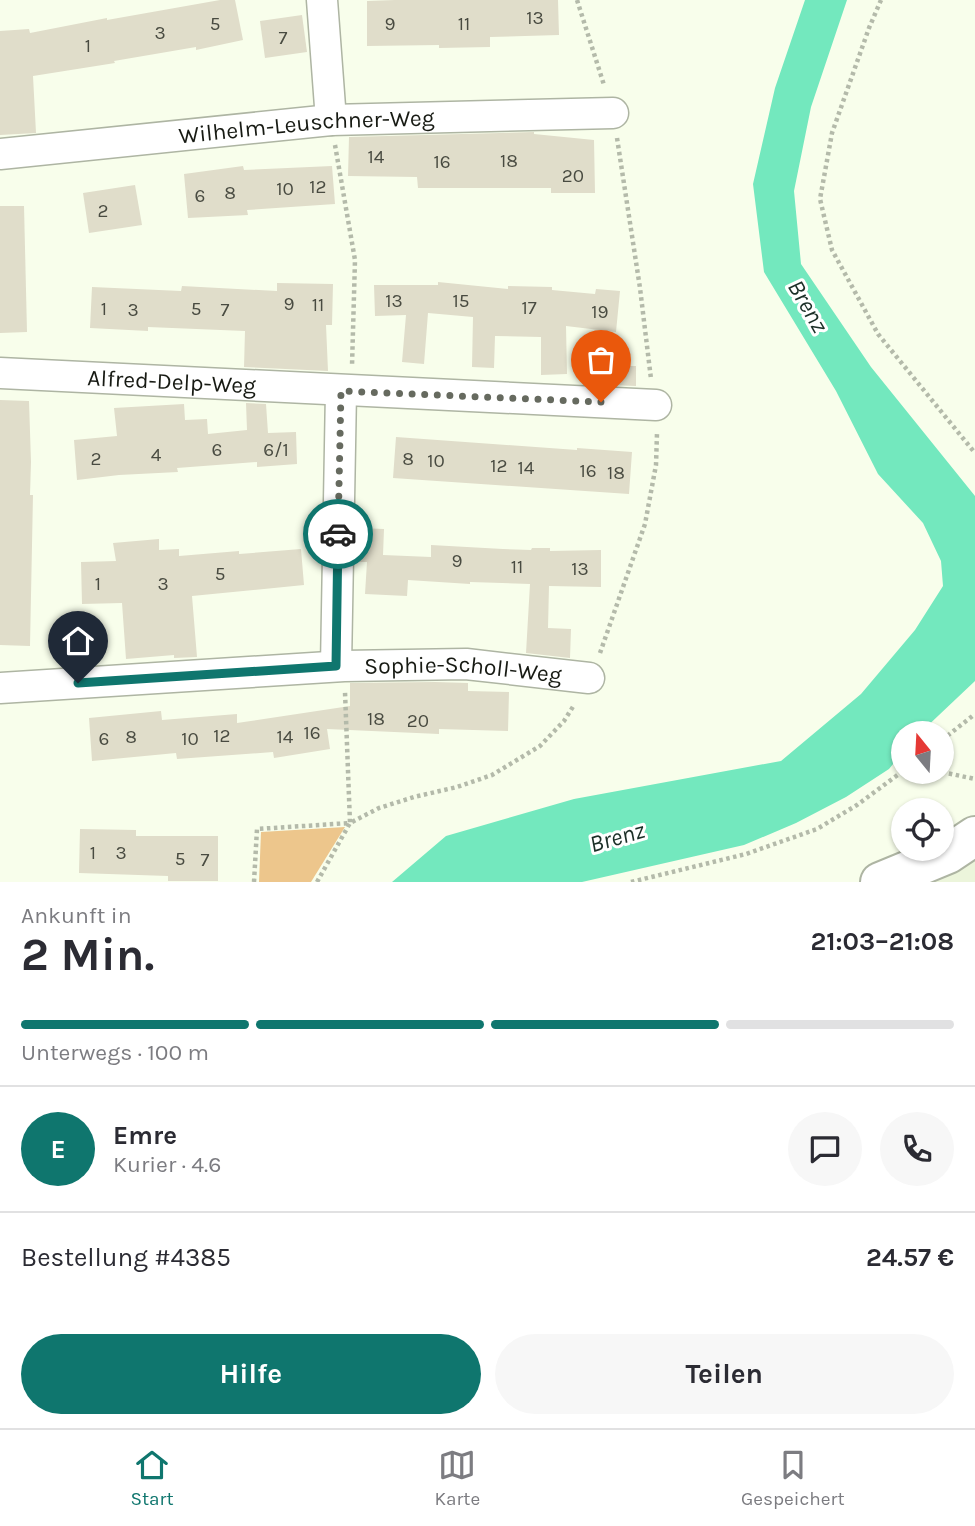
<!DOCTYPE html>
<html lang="de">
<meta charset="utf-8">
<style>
:root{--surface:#fff;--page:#f7f7f7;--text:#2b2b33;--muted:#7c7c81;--line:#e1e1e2;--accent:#0f766e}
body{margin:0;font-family:Karla,sans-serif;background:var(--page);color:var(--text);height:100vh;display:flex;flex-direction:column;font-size:26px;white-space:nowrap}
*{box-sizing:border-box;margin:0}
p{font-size:23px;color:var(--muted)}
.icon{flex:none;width:38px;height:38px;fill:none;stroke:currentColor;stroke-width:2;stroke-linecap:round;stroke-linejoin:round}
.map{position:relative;height:882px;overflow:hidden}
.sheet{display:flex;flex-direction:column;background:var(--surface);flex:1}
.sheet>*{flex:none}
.needle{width:46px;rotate:342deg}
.controls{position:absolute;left:891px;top:721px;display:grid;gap:14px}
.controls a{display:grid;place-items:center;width:63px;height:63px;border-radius:50%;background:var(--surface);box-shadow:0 2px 5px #0004;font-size:35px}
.pin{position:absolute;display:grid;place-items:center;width:60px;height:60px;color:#fff;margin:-72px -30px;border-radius:50% 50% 50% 0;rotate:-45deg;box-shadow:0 0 7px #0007}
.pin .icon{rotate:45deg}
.courier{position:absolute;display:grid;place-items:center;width:70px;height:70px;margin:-35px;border:5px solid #0f766e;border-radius:50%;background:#fff;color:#222;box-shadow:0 2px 9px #0007}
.summary em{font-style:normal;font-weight:700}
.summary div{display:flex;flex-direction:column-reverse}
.summary{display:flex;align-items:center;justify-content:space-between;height:119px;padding:0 21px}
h1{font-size:46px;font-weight:700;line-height:52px}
.bar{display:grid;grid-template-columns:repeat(4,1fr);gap:10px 7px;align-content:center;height:84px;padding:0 21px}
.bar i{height:9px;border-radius:5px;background:var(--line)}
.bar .selected{background:var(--accent)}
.bar p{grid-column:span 4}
.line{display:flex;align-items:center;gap:18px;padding:0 21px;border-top:2px solid var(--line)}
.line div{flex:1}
.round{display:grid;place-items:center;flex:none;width:74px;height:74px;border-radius:37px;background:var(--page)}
.cta{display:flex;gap:14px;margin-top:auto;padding:14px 21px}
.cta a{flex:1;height:80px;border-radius:42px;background:var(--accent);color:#fff;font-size:28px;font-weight:700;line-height:80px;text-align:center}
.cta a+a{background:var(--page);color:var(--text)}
.menu{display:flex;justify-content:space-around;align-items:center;height:98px;border-top:2px solid var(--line);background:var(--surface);font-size:19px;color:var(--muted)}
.menu a{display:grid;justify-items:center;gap:4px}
.menu .selected{color:var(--accent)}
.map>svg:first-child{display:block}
.built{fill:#ecf5db}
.green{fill:#edc68c}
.water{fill:#73e8be}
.building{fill:#e0ddca}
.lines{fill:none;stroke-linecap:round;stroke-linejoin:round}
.street-casing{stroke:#aeb5a3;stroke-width:33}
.secondary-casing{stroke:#aeb5a3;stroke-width:42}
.path{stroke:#b4baaa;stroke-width:4.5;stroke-dasharray:3.5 3.5;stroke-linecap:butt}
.street{stroke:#fff;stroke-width:30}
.secondary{stroke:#fff;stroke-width:38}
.done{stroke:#666a5f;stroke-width:7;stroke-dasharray:0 12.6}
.route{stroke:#0f766e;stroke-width:9}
.labels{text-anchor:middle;stroke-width:6;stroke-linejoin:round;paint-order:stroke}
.number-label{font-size:19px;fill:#494b41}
.street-label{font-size:23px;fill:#171a13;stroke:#fff}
.water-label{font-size:24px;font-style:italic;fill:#1b2f27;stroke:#fff}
</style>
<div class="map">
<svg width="975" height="882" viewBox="0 0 975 882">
<rect width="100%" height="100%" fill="#f8feeb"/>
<polygon class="built" points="975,855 975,882 925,882"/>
<polygon class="green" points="345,827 311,882 259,882 261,832"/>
<polygon class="water" points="805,0 847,0 811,107 794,191 801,264 871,367 975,496 975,681 920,733 903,733 903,752 889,769 846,797 796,823 744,845 582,882 392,882 446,836 574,799 781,761 861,694 915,630 943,586 941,561 923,523 878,474 836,391 764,272 753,184 775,88"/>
<g class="building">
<polygon points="220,0 235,0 243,40 196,50 196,47 114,61 115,63 33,76 36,133 0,135 0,31 29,29 30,33 107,18 107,20"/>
<polygon points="395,0 558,0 559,35 490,37 490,47 439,48 439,45 367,46 367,1"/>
<polygon points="302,15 307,52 265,58 260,21"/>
<polygon points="534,132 534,134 594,140 595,193 551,193 551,188 418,188 417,177 348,176 349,137"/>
<polygon points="243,166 244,170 332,166 335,204 247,210 248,215 188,218 184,174"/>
<polygon points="135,185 142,225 89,233 83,193"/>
<polygon points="0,206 24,206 27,332 0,333"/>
<polygon points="438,282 508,289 508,286 552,287 552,290 595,294 596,289 620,291 616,332 566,326 567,374 541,375 541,337 495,336 494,368 472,367 473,317 428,313 424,364 402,362 406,315 375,316 374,285 438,285"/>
<polygon points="277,283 333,284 332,325 326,325 328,371 244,367 245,331 148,327 148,331 90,328 92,287 181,291 182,286 277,291"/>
<polygon points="608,366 636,366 636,386 607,385"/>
<polygon points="0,400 29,401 31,462 30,495 33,495 30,646 0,645"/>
<polygon points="246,403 266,404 268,433 296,432 297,464 257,467 257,462 177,468 178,472 119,475 77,480 74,440 117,436 114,408 184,404 185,420 207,419 208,434 247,430"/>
<polygon points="396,437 577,450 577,448 632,452 629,494 393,478"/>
<polygon points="359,528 384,529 383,555 431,557 431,545 503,549 531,550 532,548 550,548 550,551 601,550 601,587 549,586 548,628 571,629 570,658 526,653 530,584 470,582 470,584 408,580 407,596 365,594 367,562 358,562"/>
<polygon points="159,539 159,550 179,549 179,556 239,551 239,554 301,549 304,585 192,596 197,657 174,658 174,655 126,659 122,603 82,604 81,562 116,561 113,543"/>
<polygon points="435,682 468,683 468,691 509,692 508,731 439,729 439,734 327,729 330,749 274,758 273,752 177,759 176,753 92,761 89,718 161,711 162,720 237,714 237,723 350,706 350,683"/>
<polygon points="80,829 136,830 136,836 218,836 218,881 168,881 168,876 79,873"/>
</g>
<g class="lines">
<defs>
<g id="street">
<polyline points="322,0 331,120"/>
<path id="s1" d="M0 154 331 120 613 113"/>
<path id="s2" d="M0 373 656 405"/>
<polyline points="336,666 341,391"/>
<path id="s3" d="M0 688 344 666 466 664 589 678"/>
</g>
<polyline id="secondary" points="880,882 948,854 975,836"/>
</defs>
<use href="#street" class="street-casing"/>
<use href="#secondary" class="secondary-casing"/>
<g class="path">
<polyline points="577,0 604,85"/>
<polyline points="881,0 869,28 832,133 820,199 832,250 878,334 975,453"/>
<polyline points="617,138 640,288 651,379"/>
<polyline points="335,145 355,260 352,366"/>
<polyline points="600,653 645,524 656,465 657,433"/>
<polyline points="942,740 975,714"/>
<polyline points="942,772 975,779"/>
<polyline points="254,882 257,829 350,823 345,692"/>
<polyline points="317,882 350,823 379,808 414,797 457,787 492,775 540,746 564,721 574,705"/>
<polyline points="631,882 746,854 817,829 857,805 903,771"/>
</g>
<use href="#street" class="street"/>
<use href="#secondary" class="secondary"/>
</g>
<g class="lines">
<polyline class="done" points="338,534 341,391 601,402"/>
<polyline class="route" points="78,683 336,666 338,534"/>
</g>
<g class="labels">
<g class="number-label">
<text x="535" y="24">13</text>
<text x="215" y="30">5</text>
<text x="390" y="30">9</text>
<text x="464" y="30">11</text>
<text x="160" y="39">3</text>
<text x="283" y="44">7</text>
<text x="88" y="52">1</text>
<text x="376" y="163">14</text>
<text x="509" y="167">18</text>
<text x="442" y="168">16</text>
<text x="573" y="182">20</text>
<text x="318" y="193">12</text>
<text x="285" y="195">10</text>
<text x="230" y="199">8</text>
<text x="200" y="202">6</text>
<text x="103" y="217">2</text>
<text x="394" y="307">13</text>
<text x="461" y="307">15</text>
<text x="289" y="310">9</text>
<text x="318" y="311">11</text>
<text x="529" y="314">17</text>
<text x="104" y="315">1</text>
<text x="196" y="315">5</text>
<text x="133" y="316">3</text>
<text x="225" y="316">7</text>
<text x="600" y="318">19</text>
<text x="217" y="456">6</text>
<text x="276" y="456">6/1</text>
<text x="156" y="461">4</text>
<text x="96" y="465">2</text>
<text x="408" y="465">8</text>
<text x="436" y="467">10</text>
<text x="499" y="472">12</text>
<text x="526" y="474">14</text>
<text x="588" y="477">16</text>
<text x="616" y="479">18</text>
<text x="457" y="567">9</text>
<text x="517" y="573">11</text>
<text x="580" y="575">13</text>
<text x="220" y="580">5</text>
<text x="98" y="590">1</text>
<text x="163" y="590">3</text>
<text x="376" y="725">18</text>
<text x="418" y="727">20</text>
<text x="312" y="739">16</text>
<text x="222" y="742">12</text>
<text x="131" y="743">8</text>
<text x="285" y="743">14</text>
<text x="104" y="745">6</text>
<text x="190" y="745">10</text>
<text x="93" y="859">1</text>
<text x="121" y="859">3</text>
<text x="180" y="865">5</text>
<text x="205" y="866">7</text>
</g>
<g class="street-label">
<text dy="8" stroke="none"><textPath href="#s1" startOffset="308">Wilhelm-Leuschner-Weg</textPath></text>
<text dy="8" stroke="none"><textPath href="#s2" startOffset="172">Alfred-Delp-Weg</textPath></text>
<text dy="8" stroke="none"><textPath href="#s3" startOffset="464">Sophie-Scholl-Weg</textPath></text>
</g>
<g class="water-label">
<text transform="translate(808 306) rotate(60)" y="8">Brenz</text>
<text transform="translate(617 837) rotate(-16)" y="8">Brenz</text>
</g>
</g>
</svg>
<div class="controls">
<a><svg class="needle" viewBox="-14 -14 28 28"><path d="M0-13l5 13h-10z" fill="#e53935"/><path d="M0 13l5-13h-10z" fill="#7c7c81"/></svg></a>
<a><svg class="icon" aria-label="locate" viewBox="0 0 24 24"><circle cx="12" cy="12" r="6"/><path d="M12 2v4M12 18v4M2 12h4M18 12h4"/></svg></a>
</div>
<div class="pin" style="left:601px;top:402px;background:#ea580c"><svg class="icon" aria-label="bag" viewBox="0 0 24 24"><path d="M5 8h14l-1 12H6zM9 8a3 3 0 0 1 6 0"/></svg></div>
<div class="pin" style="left:78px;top:683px;background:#1f2937"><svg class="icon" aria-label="home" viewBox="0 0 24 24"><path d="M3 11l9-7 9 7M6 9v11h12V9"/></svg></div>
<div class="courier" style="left:338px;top:534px"><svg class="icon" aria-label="car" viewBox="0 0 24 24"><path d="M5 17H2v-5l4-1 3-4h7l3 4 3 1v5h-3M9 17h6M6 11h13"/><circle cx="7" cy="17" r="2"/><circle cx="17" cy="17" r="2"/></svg></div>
</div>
<section class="sheet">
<div class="summary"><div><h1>2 Min.</h1><p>Ankunft in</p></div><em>21:03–21:08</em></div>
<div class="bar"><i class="selected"></i><i class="selected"></i><i class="selected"></i><i></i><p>Unterwegs · 100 m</p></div>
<div class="line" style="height:126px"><b class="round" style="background:var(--accent);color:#fff">E</b><div><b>Emre</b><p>Kurier · 4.6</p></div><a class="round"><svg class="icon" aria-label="chat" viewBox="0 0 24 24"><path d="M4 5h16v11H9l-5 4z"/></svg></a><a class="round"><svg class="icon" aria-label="phone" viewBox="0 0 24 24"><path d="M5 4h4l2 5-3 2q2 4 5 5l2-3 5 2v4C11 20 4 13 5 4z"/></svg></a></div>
<div class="line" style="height:91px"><div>Bestellung #4385</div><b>24.57 €</b></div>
<div class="cta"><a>Hilfe</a><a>Teilen</a></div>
</section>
<nav class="menu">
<a class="selected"><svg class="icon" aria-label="home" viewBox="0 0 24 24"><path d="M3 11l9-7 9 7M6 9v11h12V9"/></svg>Start</a>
<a><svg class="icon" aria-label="map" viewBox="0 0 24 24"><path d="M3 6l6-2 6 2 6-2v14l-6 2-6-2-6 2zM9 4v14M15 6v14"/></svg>Karte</a>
<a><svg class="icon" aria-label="saved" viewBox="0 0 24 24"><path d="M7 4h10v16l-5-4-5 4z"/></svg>Gespeichert</a>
</nav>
